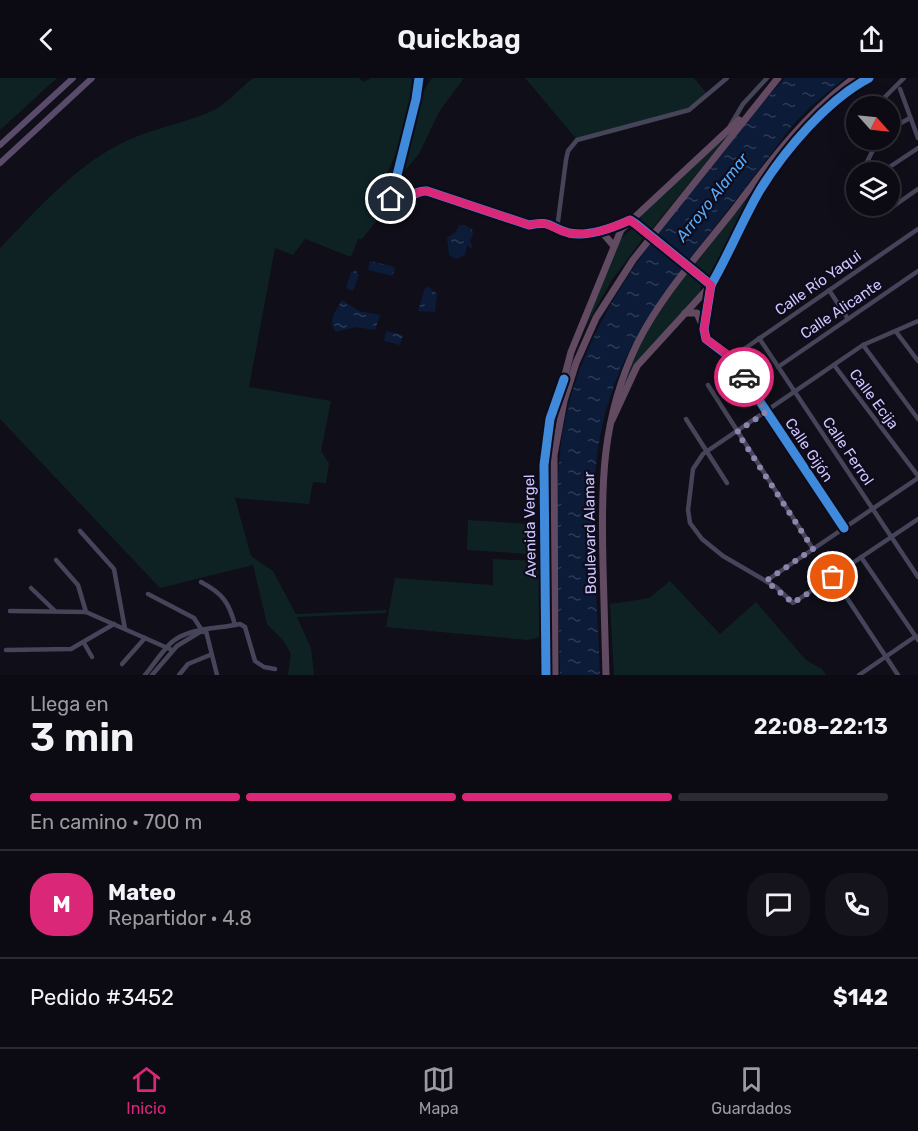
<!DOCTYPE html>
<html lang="es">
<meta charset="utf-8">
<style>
:root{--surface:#0c0a12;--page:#15131b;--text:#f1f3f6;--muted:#9a9a9f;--line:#2c2b32;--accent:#db2777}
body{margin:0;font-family:Rubik,sans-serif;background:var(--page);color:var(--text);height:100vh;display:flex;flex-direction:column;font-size:22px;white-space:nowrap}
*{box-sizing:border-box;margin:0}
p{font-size:20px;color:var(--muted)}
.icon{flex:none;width:33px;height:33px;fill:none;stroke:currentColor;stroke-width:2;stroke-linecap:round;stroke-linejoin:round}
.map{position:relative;height:597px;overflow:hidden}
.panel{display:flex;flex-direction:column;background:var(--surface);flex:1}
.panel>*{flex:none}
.needle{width:39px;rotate:117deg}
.tools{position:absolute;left:846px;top:18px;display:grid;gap:12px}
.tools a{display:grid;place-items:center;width:54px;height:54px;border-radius:50%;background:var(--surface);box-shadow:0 6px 24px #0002,0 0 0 2px var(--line);font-size:30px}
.pin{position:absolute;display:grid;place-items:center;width:51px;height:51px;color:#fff;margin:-26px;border:3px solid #fff;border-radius:50%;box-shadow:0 2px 6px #0007}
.courier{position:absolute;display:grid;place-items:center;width:60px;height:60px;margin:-30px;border:4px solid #db2777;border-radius:50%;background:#fff;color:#222;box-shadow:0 2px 8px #0007}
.headline em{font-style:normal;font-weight:600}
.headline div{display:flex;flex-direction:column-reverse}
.headline{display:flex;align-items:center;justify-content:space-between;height:102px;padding:0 30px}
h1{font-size:39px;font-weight:600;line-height:45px}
.bar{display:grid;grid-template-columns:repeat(4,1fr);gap:9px 6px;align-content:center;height:72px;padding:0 30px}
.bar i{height:8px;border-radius:4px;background:var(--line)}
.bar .current{background:var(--accent)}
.bar p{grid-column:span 4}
.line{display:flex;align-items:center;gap:15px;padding:0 30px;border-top:2px solid var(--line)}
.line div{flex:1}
.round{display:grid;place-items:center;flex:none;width:63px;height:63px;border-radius:24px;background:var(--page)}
header{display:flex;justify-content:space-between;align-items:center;height:78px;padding:0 30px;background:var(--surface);font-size:27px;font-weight:600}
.dock{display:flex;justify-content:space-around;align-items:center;height:84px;border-top:2px solid var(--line);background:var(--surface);font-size:16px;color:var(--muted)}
.dock a{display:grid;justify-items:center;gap:3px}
.dock .current{color:var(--accent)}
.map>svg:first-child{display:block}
.green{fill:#0e2223}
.water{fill:url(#water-ripples)}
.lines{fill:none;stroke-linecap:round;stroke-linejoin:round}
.minor{stroke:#454459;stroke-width:4.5}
.major{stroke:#594c6b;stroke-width:6}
.highway{stroke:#614a62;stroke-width:7}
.minor-bridge{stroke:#454459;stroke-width:4.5}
.cycleway-casing{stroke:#0e0b1b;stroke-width:13}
.cycleway{stroke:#408adc;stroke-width:9}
.done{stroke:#8c86ae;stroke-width:6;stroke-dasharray:0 10.8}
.route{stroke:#db2777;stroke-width:8}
.labels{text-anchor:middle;stroke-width:4.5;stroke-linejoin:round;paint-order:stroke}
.street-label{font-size:15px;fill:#cec6fe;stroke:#0e0b1b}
.water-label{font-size:16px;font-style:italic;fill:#56adfd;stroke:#0e0b1b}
</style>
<header><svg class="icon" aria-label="back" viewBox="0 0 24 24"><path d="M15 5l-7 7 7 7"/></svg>Quickbag<svg class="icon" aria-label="share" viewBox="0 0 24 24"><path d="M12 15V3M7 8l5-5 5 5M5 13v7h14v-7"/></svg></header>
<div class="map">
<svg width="918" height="597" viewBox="0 0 918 597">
<defs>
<pattern id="water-ripples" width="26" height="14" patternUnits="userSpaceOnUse" patternTransform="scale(1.5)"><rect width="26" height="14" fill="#0b1b38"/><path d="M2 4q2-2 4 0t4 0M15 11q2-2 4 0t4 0" fill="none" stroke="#2d3b56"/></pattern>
</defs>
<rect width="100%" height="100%" fill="#100e18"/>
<g class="green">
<polygon points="0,0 57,0 0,52"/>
<path d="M253 0H359L363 4 371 0H417L413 36 380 112 404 69 424 12 432 0H464L439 34 419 76 397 102 406 114H400L362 161H358L351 179 305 161 293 177 275 170 249 309 331 323 321 373 329 385 326 405 313 404 309 426 235 420 251 478 273 493 296 536 386 532V535L297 539 311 570 314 597H288L291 576 283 562 267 546 253 487 160 510 0 341V170C37 132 72 91 120 66 149 51 181 46 210 34 225 28 240 10 253 0Z"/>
<polygon points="525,0 694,0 708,17 678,37 578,63"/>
<polygon points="729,56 651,152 641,143 640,136"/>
<polygon points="754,112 741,146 713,199 707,200 693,189"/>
<path d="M634 150 644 159 612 202 584 251C593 227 611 159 634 150Z"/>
<path d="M687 195 701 207 700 216C669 258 638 268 619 323 616 296 669 219 687 195Z"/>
<polygon points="468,442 528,446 527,476 467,472"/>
<polygon points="493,481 539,483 541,559 528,562 386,549 395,500 493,507"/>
<polygon points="670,503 720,556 756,524 806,582 822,591 826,597 614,597 610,526 649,520"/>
</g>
<g class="water">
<path d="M785 0H845L809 30 791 49C763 87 734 124 705 161 651 231 609 287 597 378 589 446 598 528 600 597H560C559 524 552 448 560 375 574 235 681 128 764 23Z"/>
<polygon points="459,147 465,147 472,151 473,157 470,163 473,169 470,170 467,167 465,177 456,181 449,177 447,160 456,154"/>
<polygon points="370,183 395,189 393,198 368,192"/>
<polygon points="355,192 359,197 353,213 346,210 351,194"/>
<polygon points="429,209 437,216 435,234 418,233 425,210"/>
<path d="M342 222 359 233 380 237 375 252 355 249 336 254C327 243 336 233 342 222Z"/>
<polygon points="386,253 403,257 400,267 384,263"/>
</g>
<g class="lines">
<g class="minor">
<path d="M419 0 416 21 392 114 391 121 396 125 420 113H427L529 147C553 142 549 151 570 155 589 159 610 151 627 143"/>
<polyline points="900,11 918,60"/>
<polyline points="876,28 904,0"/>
<polyline points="730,48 743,26 767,0"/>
<polyline points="890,51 910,40"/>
<polyline points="888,90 918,70"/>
<polyline points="862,94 874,70 874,62"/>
<polyline points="888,132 918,111"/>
<polyline points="557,151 566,82 568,73 577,62 689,32 727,0"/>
<polyline points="706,202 711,207 704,251 706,261 731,280 844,450"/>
<path d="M711 207C729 176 742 143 760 112 785 72 827 22 869 0"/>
<polyline points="829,212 848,241"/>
<polyline points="918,243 863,267 703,376 693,391 688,432 690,445 702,461 723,478 776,509 793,525 918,441"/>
<polyline points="897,255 918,283"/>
<polyline points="759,260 918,499"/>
<polyline points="863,267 918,341"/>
<polyline points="731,280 918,151"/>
<polyline points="834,287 918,398"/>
<polyline points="778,289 918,193"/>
<polyline points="708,307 813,471"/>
<polyline points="686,341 727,405"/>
<polyline points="80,453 114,491 125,551"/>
<polyline points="861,479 918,562"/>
<polyline points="56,482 78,507 86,534"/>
<polyline points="833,499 898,597"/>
<polyline points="766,503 918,400"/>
<path d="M201 504C222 515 229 524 235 547"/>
<polyline points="31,510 55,533"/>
<polyline points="148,516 194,540 203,554"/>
<polyline points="10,533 86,534 172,572"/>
<polyline points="206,553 217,597"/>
<polyline points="84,565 92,579"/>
<polyline points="6,572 71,571 114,546"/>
<polyline points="122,586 145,560"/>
<path d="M145 597C154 586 162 573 172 564 190 549 219 551 240 546L245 549 255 583 264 589 275 591"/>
<polyline points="152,597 177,568 200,554"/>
<polyline points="179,597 188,586 210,577"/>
<polyline points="546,597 544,387 550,341 562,304"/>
<polyline points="859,597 916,558"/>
</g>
<g class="major">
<polyline points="0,67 73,0"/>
<polyline points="0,85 92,0"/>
</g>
<g class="highway">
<polyline points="601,153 613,167"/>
<polyline points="685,235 697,235 704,251"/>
<polyline points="564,313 564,301 571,274 621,152 739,42"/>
<polyline points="612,342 637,288 711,207"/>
<polyline points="555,597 554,377 564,323 576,285 596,240 633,182 778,0"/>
<path d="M606 597C605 561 604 524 603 488 601 408 601 341 637 266 661 218 699 176 732 134 769 85 804 37 854 0"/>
</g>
<polyline class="minor-bridge" points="636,146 706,202"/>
<defs>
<g id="cycleway">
<path d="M419 0 416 21 391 121 396 125C407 123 414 112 427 113L529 147C553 142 549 150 569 155 589 159 612 150 630 142L636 146 711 207 704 251 706 261 731 280 844 450"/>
<path d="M711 207C729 176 742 143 760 112 785 72 827 22 869 0"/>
<polyline points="546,597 544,387 550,341 564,301"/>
</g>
</defs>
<use href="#cycleway" class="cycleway-casing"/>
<use href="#cycleway" class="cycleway"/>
</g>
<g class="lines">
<polyline class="done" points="744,299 766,334 737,354 813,471 766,503 793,525 833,499"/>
<path class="route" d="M391 121 396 125C407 123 414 112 427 113L529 147C553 142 549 151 569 155 589 159 612 150 630 142L711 207 704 251 706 261 731 279 744 299"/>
</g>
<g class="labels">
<g class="street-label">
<text transform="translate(818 205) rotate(-35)" y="5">Calle Río Yaqui</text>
<text transform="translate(841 231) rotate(-34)" y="5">Calle Alicante</text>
<text transform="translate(874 321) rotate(53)" y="5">Calle Ecija</text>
<text transform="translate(809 372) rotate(56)" y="5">Calle Gijón</text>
<text transform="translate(848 373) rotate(56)" y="5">Calle Ferrol</text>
<text transform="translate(530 448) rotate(-91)" y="5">Avenida Vergel</text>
<text transform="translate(590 455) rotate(-91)" y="5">Boulevard Alamar</text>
</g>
<g class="water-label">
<text transform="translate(712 119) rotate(-52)" y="6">Arroyo Alamar</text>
</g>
</g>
</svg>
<div class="tools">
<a><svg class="needle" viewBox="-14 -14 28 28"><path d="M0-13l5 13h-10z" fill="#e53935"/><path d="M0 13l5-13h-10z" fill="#9a9a9f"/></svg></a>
<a><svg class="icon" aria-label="layers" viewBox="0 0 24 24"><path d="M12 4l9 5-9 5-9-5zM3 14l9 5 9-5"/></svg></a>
</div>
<div class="pin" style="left:833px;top:499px;background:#ea580c"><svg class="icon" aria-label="bag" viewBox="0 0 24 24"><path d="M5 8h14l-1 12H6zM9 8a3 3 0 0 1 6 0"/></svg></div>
<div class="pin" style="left:391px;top:121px;background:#1f2937"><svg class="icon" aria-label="home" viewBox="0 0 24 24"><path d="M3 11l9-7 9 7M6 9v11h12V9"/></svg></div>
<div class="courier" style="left:744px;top:299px"><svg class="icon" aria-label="car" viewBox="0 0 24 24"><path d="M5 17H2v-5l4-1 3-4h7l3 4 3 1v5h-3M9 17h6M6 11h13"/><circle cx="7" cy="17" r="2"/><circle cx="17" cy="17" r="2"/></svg></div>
</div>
<section class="panel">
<div class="headline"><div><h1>3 min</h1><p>Llega en</p></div><em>22:08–22:13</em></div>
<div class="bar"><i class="current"></i><i class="current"></i><i class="current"></i><i></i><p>En camino · 700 m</p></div>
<div class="line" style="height:108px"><b class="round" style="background:var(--accent);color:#fff">M</b><div><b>Mateo</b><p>Repartidor · 4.8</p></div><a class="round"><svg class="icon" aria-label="chat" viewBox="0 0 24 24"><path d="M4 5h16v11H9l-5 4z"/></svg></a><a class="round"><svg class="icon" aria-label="phone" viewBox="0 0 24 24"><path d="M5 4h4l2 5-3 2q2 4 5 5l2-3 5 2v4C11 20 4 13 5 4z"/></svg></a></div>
<div class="line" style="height:78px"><div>Pedido #3452</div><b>$142</b></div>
</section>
<nav class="dock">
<a class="current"><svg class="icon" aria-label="home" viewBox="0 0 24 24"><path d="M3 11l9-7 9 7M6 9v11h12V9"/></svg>Inicio</a>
<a><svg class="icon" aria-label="map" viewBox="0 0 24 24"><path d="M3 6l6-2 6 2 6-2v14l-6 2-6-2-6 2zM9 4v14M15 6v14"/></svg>Mapa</a>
<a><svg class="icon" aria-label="saved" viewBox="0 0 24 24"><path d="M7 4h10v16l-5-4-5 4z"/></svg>Guardados</a>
</nav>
